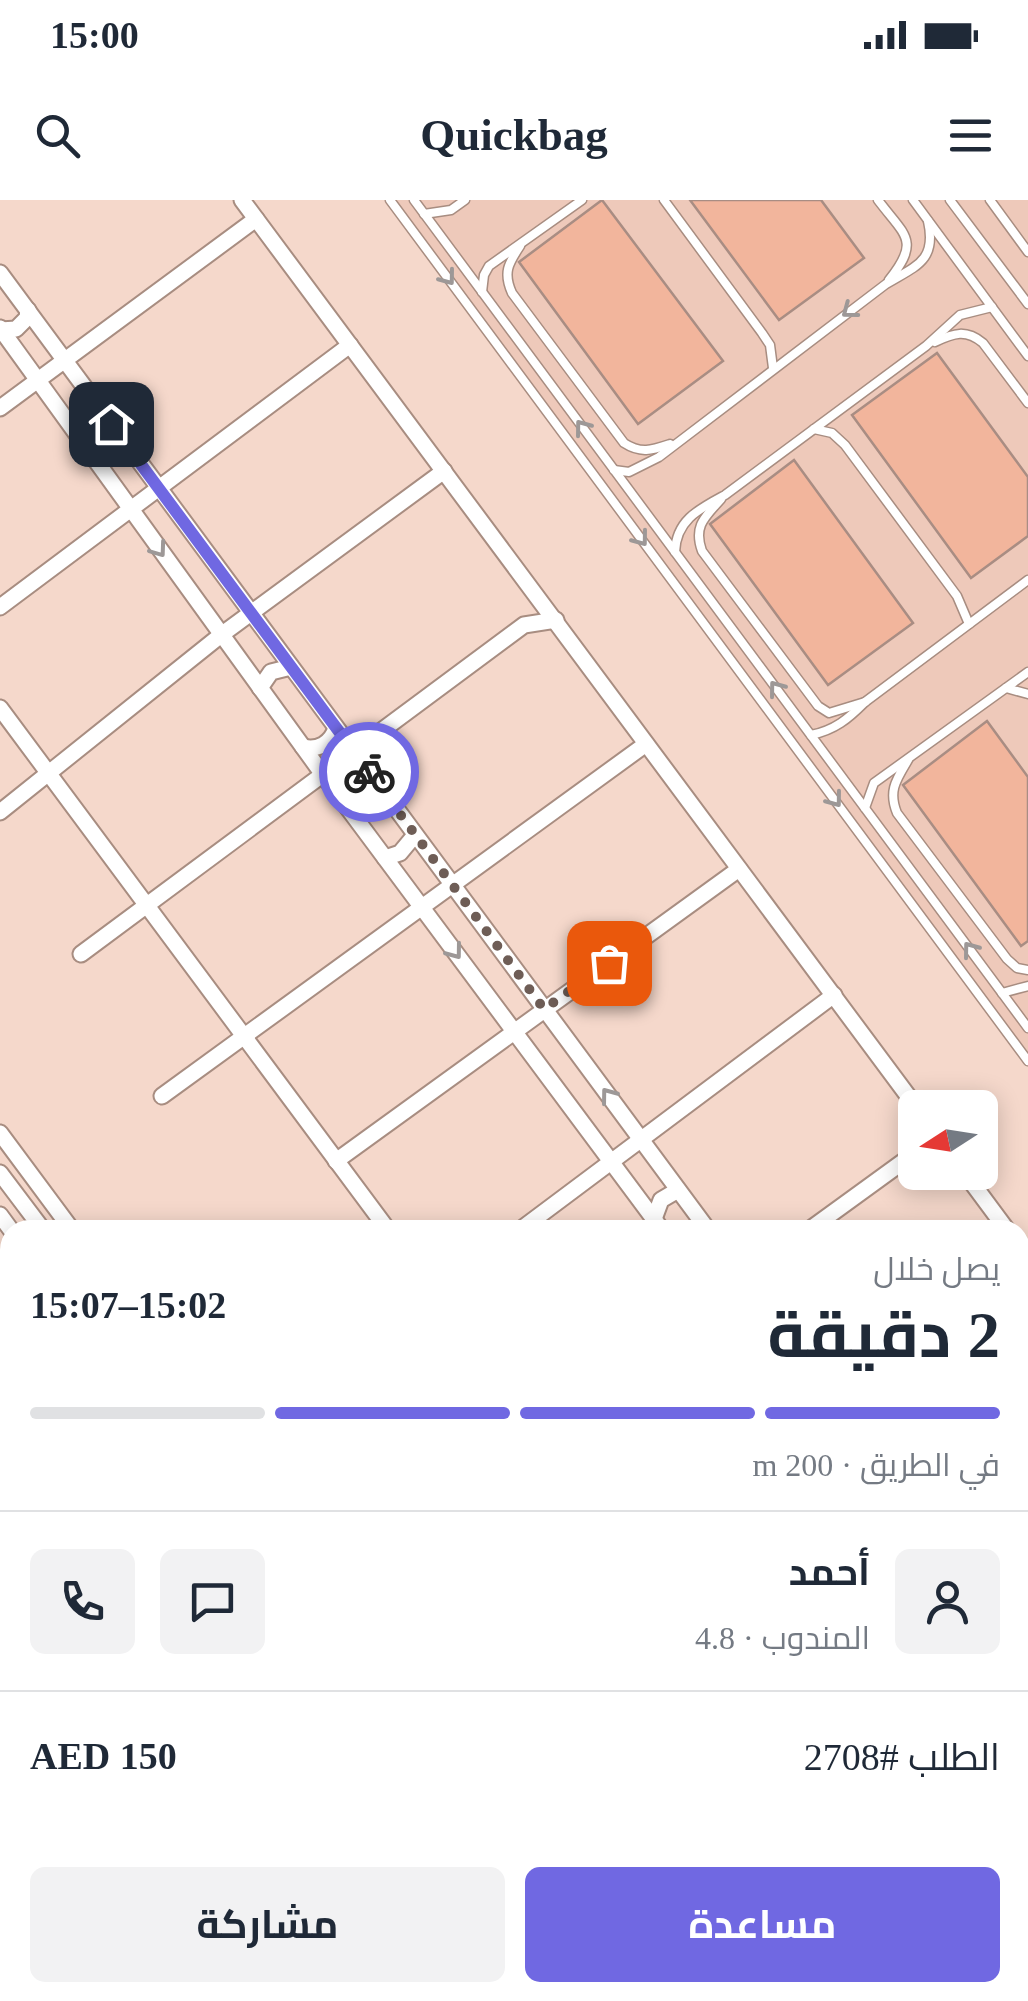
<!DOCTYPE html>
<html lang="ar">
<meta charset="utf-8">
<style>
:root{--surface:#fff;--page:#f2f2f3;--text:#1f2937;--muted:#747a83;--line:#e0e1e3;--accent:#7068e2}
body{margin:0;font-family:"Times New Roman",Cairo,serif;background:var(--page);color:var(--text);direction:rtl;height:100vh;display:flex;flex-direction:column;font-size:38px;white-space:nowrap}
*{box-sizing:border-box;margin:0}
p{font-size:32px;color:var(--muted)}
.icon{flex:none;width:55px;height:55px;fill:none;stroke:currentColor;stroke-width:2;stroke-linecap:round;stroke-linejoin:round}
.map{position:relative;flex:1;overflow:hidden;direction:ltr}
.drawer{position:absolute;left:0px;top:1020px;width:1030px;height:782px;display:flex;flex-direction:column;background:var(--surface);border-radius:30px 30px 0 0;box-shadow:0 5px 25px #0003;direction:rtl}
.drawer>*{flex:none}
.needle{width:65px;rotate:258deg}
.controls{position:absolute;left:898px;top:890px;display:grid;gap:20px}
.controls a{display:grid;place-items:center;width:100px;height:100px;border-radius:15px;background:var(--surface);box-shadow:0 5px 25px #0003;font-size:50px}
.pin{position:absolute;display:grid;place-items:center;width:85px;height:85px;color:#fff;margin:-42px;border-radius:20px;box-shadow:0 5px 15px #0006}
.courier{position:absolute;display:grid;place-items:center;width:100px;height:100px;margin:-50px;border:8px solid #7068e2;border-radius:50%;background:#fff;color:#222;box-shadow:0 2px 12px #0007}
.overview em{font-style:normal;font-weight:700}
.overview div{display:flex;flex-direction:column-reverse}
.overview{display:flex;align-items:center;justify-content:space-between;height:170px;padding:0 30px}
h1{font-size:65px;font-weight:700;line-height:75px}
.bar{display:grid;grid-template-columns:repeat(4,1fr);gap:15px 10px;align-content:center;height:120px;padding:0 30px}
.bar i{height:12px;border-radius:8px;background:var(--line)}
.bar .selected{background:var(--accent)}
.bar p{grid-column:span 4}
.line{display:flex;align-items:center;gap:25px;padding:0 30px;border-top:2px solid var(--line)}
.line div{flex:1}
.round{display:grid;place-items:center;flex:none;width:105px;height:105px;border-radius:15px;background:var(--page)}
.primary-button{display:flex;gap:20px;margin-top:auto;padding:20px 30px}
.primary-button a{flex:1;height:115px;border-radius:15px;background:var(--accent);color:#fff;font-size:40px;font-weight:700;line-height:115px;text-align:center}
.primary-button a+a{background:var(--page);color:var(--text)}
.status{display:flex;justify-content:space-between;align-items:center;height:70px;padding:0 50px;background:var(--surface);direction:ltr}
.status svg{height:28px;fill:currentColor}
header{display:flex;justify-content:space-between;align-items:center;height:130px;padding:0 30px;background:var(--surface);font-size:45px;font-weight:700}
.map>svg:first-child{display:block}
.built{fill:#eec9ba}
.building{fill:#f2b59c;stroke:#a98d83;stroke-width:2.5}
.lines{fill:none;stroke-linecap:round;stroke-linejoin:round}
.service-casing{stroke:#a88d81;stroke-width:11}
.minor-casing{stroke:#a88d81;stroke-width:19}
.path{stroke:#a99288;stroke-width:2.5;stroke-dasharray:2.5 8;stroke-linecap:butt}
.service{stroke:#fff;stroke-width:8}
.minor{stroke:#fff;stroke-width:15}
.oneway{stroke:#9d9897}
.done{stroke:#6e5d56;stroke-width:10;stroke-dasharray:0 18}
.route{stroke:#7068e2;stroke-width:12}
</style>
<div class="status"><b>15:00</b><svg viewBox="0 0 49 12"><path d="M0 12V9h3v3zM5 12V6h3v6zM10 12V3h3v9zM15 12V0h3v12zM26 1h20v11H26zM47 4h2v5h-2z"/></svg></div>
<header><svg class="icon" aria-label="menu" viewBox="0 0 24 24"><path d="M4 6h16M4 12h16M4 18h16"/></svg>Quickbag<svg class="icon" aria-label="search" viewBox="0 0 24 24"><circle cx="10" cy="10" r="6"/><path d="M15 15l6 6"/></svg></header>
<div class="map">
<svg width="1028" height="1801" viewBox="0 0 1028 1801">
<rect width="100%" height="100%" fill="#f5d8cb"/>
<polygon class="built" points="395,0 1028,0 1028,853"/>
<g class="building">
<polygon points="602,0 723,161 638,224 519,62"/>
<polygon points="690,0 821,0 864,58 779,120"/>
<polygon points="937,153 1028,277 1028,336 971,378 852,215"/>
<polygon points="794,260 913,423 828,485 710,324"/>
<polygon points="987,521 1028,577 1028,741 1021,746 903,585"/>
</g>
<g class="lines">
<defs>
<g id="service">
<polyline points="390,0 1028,861"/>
<polyline points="414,0 1028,828"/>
<polyline points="664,0 762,133 770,145 773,168"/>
<path d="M878 0C905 36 921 40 889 80"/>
<polyline points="913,0 1028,156"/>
<polyline points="950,0 1028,104"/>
<polyline points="990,0 1028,52"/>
<polyline points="424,14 451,10 465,0"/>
<path d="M520 46C508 64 503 73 512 93L624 243C641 254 652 250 670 244"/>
<polyline points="482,92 484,75 489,66 582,0"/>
<path d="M935 142C954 133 966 129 983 143L1028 203"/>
<polyline points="814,229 832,233 845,245 957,396 969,424"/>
<path d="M614 270 629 272 659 257 886 84C916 66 937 61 928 21"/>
<path d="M721 299C705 317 693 326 702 351L818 506 829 513 865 502"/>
<path d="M675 352C676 320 699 309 725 295L926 146 960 115 992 107"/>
<polyline points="1006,488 1028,494"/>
<path d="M811 535C835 530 848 519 865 502L1028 380"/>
<path d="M908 560C896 580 888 591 897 613L1007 759 1017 768 1028 770"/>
<polyline points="865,608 874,583 1028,472"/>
<polyline points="1002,793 1028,786"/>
</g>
<g id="minor">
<polyline points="242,0 917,908"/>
<polyline points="0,73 708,1030"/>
<polyline points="0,128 324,576 662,1030"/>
<polyline points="1,130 16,129 27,118 28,110"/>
<polyline points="0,208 256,19"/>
<polyline points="0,407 350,145"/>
<polyline points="260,488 271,472 291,467"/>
<polyline points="0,508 388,1030"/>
<path d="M303 547C318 551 331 543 336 528"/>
<polyline points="341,598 350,581 372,576"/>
<polyline points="0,612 221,435 444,271"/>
<polyline points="385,658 400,653 415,635"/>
<polyline points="81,754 524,425 556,420"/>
<polyline points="162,896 646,544"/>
<polyline points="0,933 72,1030"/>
<polyline points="336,961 739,669"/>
<polyline points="964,972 1007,1030"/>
<polyline points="0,973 43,1030"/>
<polyline points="0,1015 11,1030"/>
<polyline points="654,1019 661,1000 678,990"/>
<polyline points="520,1030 834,795"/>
<polyline points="809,1030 915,953"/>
<polyline points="1020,1047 1028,1058"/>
<polyline points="1020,1158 1028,1153"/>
<polyline points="0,1210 10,1203"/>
<polyline points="0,1227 10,1240"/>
<polyline points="0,1305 10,1319"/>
<polyline points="1020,1366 1028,1360"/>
<polyline points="1020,1448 1028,1459"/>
<polyline points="1020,1511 1028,1521"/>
<polyline points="1020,1562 1028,1556"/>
<polyline points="1020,1760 1028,1754"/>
<polyline points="608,1792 614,1801"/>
<polyline points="637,1792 643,1801"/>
<polyline points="967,1801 978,1792"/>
</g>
</defs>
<use href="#service" class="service-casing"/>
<use href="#minor" class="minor-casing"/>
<g class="path">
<polyline points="0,1637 10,1651"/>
<polyline points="107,1792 113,1801"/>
</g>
<use href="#service" class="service"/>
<use href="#minor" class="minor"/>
</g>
<defs><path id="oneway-chevron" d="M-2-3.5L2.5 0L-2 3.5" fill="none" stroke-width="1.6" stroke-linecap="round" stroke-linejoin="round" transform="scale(2.5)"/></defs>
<g class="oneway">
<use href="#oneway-chevron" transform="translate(448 78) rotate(53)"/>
<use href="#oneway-chevron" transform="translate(849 111) rotate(143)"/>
<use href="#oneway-chevron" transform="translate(582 227) rotate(-127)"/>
<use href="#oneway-chevron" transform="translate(641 339) rotate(53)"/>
<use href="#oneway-chevron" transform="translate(159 350) rotate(54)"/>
<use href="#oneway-chevron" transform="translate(776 488) rotate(-127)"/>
<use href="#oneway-chevron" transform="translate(835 600) rotate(53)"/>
<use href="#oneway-chevron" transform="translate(970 749) rotate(-127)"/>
<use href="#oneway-chevron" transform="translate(455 752) rotate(53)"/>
<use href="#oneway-chevron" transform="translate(608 895) rotate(-127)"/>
</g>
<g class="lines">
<polyline class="done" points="369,572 544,809 609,763"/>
<polyline class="route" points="111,224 369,572"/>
</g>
</svg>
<div class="controls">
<a><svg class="needle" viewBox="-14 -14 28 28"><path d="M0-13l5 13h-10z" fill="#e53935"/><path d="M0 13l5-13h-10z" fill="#747a83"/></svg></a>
</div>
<div class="pin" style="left:609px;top:763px;background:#ea580c"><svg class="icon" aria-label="bag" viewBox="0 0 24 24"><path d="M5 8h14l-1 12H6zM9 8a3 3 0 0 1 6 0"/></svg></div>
<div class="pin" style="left:111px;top:224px;background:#1f2937"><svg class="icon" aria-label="home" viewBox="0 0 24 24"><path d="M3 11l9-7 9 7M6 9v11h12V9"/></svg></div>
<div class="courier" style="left:369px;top:572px"><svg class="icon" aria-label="bike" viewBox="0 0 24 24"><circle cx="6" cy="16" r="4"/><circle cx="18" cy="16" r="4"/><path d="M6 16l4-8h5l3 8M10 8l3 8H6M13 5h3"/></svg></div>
<section class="drawer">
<div class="overview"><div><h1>2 دقيقة</h1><p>يصل خلال</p></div><em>15:02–15:07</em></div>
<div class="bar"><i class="selected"></i><i class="selected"></i><i class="selected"></i><i></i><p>في الطريق · 200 m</p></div>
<div class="line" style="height:180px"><a class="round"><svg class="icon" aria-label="person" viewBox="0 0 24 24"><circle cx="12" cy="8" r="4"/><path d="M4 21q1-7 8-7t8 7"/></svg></a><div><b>أحمد</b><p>المندوب · 4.8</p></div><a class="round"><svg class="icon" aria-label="chat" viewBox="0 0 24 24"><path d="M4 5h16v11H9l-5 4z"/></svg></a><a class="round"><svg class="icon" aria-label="phone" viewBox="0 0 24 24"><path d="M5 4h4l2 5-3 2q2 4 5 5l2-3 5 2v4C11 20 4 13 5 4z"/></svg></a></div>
<div class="line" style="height:130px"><div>الطلب #2708</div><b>AED 150</b></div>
<div class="primary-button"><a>مساعدة</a><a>مشاركة</a></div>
</section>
</div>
